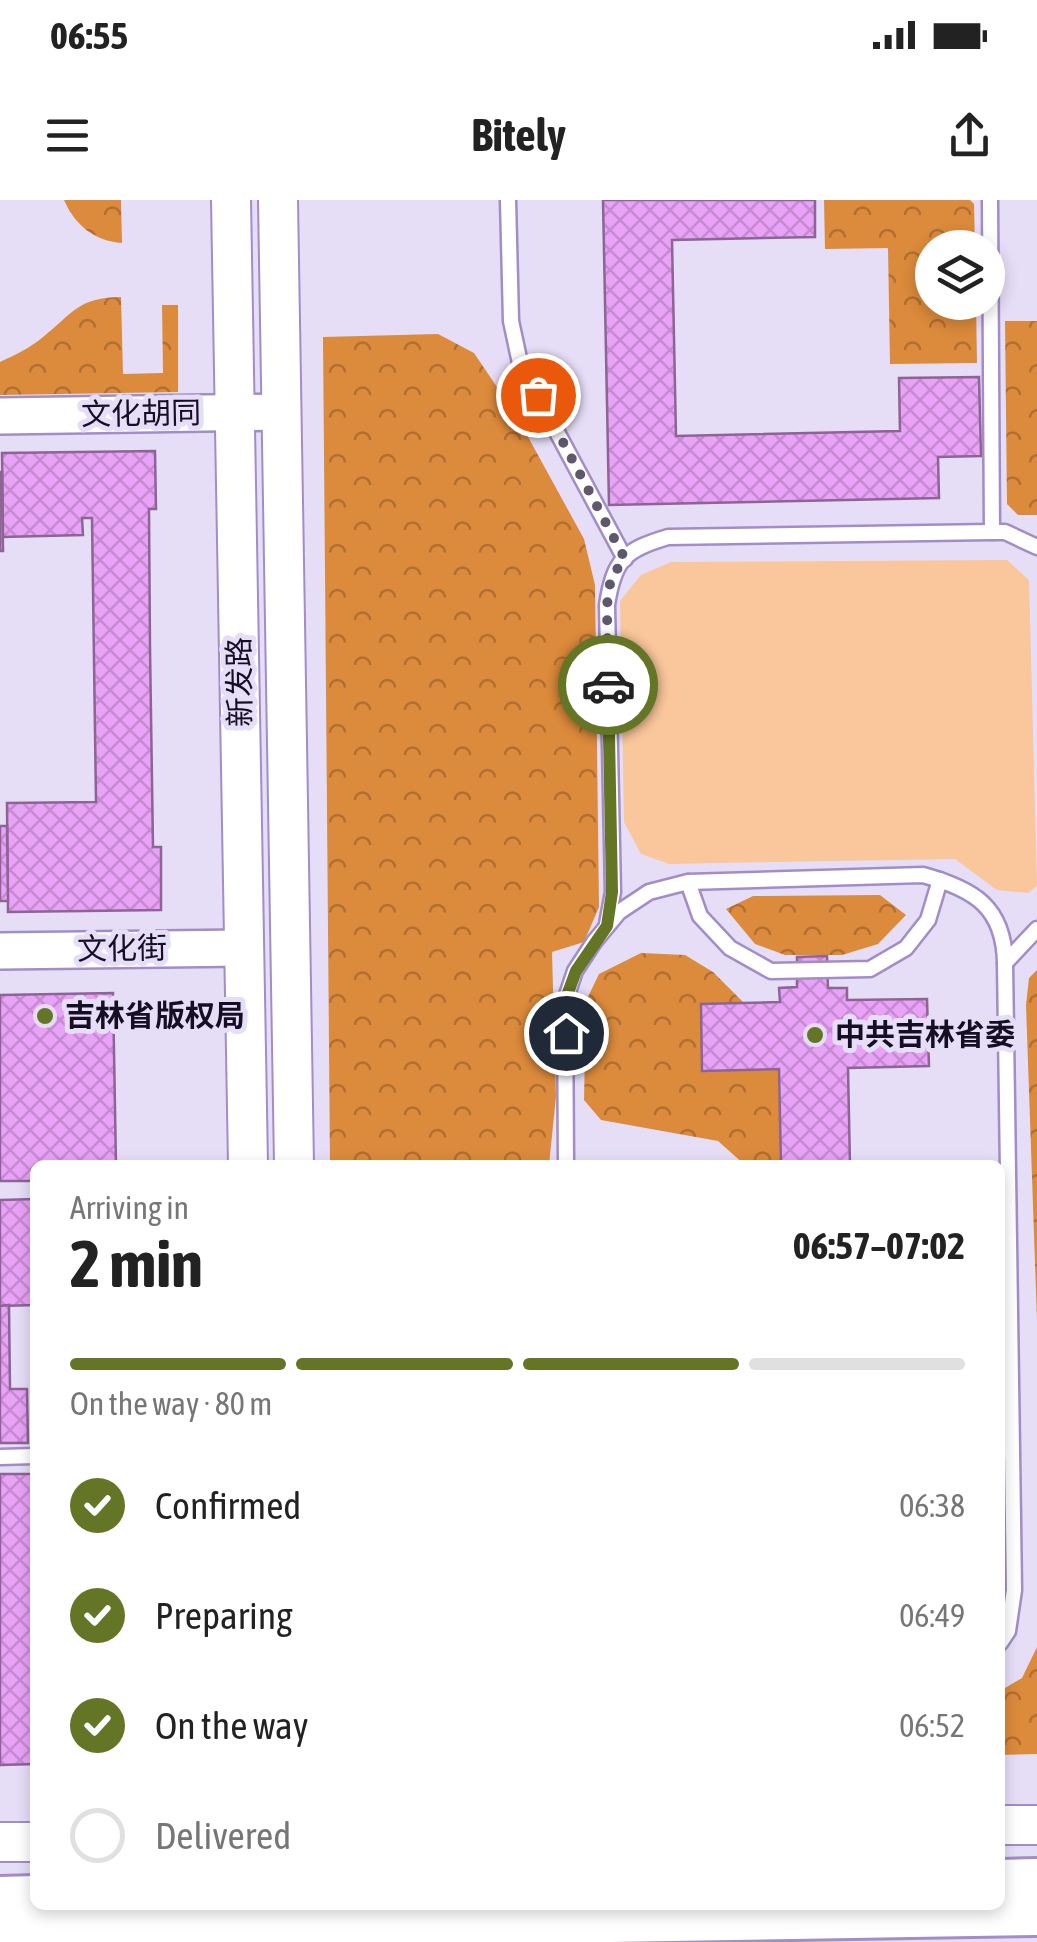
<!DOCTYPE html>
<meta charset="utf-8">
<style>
:root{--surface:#fff;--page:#f2f2f2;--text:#222;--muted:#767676;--line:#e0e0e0;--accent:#647625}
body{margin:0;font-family:"Asap Condensed","Noto Sans SC",sans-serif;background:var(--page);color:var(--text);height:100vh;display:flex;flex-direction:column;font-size:38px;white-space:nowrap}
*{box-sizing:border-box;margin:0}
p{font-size:32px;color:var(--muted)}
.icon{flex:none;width:55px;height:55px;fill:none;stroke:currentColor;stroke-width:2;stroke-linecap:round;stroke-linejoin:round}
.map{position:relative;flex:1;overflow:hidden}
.sheet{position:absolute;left:30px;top:960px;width:975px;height:750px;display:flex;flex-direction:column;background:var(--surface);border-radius:15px;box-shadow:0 5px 15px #0003}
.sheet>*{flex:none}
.tools{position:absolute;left:915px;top:30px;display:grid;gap:20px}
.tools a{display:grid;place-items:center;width:90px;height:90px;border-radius:50%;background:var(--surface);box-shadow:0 5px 15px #0003;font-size:50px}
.pin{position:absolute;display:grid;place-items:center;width:85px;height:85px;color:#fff;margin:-42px;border:5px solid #fff;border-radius:50%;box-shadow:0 2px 10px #0007}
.courier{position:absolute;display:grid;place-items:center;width:100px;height:100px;margin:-50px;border:8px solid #647625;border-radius:50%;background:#fff;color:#222;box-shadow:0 2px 12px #0007}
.overview em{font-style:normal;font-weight:700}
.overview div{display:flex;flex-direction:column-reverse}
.overview{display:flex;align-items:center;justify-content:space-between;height:170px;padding:0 40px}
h1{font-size:65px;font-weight:700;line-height:75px}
.bar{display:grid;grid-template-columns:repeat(4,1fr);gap:15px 10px;align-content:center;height:120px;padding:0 40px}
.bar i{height:12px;border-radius:8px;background:var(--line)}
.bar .selected{background:var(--accent)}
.bar p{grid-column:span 4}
ol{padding:0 40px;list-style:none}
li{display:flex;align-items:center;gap:30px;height:110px}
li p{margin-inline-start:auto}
li .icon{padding:10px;border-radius:50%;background:var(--accent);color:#fff;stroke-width:4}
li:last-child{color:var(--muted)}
li i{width:55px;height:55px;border:5px solid var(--line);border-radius:50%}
.status{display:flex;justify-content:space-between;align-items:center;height:70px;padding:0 50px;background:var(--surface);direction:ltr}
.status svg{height:28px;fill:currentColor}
header{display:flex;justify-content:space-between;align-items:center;height:130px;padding:0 40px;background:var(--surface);font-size:45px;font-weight:700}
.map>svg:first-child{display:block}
.green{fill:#fac69b}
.forest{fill:url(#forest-crowns)}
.building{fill:url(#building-cross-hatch);stroke:#8d6494;stroke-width:2.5}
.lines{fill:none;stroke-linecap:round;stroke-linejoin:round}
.service-casing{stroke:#a28dc6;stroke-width:19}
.tertiary-casing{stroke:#a28dc6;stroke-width:40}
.secondary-casing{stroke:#a28dc6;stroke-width:42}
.primary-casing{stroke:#a28dc6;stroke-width:48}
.service{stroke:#fff;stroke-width:14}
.tertiary{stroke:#fff;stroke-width:35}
.secondary{stroke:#fff;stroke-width:38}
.primary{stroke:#fff;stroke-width:42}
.done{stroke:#5f576d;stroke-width:10;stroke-dasharray:0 18}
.route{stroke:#647625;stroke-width:12}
.poi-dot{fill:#647625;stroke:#e6def7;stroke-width:4}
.labels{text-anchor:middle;stroke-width:10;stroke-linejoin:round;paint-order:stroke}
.street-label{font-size:30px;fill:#160e23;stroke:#e6def7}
.poi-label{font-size:30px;font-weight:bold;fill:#160e23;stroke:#e6def7;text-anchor:start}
</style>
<div class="status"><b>06:55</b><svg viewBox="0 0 49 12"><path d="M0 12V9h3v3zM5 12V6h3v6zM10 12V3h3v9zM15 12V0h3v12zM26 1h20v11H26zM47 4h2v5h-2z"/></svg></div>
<header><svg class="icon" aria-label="menu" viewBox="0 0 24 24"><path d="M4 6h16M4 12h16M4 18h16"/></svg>Bitely<svg class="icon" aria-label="share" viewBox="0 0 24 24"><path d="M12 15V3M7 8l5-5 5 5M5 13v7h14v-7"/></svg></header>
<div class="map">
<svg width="1037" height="1742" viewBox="0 0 1037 1742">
<defs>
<pattern id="forest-crowns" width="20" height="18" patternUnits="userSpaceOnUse" patternTransform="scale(2.5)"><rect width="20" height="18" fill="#dc8a3b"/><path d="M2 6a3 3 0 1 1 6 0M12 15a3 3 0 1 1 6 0" fill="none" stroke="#b16f31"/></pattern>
<pattern id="building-cross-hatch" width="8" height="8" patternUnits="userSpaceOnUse" patternTransform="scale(2.5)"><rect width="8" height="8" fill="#e8a2f6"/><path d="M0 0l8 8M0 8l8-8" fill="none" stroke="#c68ad3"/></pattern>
</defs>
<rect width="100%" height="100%" fill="#e6def7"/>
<polygon class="green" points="1007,360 1029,380 1037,686 1028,693 997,690 955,659 669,664 641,654 624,622 620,401 641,375 671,362"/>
<g class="forest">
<path d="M64 0H121L122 43C94 41 75 25 64 0Z"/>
<polygon points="824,0 970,0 974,4 975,47 932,48 932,102 976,103 977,163 890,164 888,48 825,49"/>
<path d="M121 97 123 174 163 173 162 105H178V192L0 195V162C15 155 30 148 43 137 73 113 79 97 121 97Z"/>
<polygon points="1005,121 1037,121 1037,315 1018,315 1007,304"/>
<polygon points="438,134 474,153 516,215 584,339 595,385 599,707 584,742 552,752 556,896 549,965 330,965 323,137"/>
<polygon points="880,695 906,715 878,744 842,755 785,755 755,744 726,709 753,696"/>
<polygon points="641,753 685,755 713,772 743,802 701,805 702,871 779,869 781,965 745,965 718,941 601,920 584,900 586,801 599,774"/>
<polygon points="1037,770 1037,1120 1026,805 1029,778"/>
<polygon points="1037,1447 1037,1554 1000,1555 1000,1491 1022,1478"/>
</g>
<g class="building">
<polygon points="603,0 815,0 815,37 672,40 676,236 900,231 899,178 979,177 981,256 938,257 939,298 609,305"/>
<polygon points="155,251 156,309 149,309 150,448 153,647 161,647 161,710 8,712 7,603 96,602 92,318 82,318 83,335 3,337 2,253"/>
<polygon points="0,272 2,272 3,351 0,351"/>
<polygon points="0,626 7,626 8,701 0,701"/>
<polygon points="827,756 828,788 847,788 847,800 927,799 929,866 848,868 850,965 781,965 779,869 702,871 701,804 780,802 779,788 797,787 797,757"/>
<polygon points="113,793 116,965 35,965 35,981 0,981 0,795"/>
<polygon points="35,999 35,1105 0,1106 0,1000"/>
<polygon points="9,1105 10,1189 27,1189 28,1243 0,1243 0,1106"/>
<polygon points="0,1274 35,1274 35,1564 0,1565"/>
</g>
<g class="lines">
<defs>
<g id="service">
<polyline points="508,0 511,121 520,163 625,359"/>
<polyline points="990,0 992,332"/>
<polyline points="688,682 700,716 730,748 771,771 870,769 906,748 928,720 940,680"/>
<path d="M607 724 613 692 607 405C614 359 625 350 668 337L992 332H1005L1037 347"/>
<polyline points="1005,763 1037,729"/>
<path d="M566 965 565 801 575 771 594 742 619 712 649 692 688 682 923 675C974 689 1004 707 1005 763L1014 1390 1008 1431 1000 1443"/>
<polyline points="0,1257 35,1256"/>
</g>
<g id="tertiary">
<polyline points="0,216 281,212"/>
<polyline points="0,751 244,748"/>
</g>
<g id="secondary">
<polyline points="231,0 248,965"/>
<polyline points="278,0 294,965"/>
<polyline points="1000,1625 1037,1625"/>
<polyline points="0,1642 35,1642"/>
</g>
<g id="primary">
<polyline points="1000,1681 1037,1680"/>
<polyline points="0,1698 35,1697"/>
<polyline points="0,1731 1037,1714"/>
</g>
</defs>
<use href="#service" class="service-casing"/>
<use href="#tertiary" class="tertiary-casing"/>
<use href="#secondary" class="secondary-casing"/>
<use href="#primary" class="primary-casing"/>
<use href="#service" class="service"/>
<use href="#tertiary" class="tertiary"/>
<use href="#secondary" class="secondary"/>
<use href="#primary" class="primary"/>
</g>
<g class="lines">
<polyline class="done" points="538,195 625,359 611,377 607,405 608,485"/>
<polyline class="route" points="566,833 565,801 576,771 607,726 612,692 608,485"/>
</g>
<g class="poi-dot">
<circle cx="45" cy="816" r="10"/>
<circle cx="815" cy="835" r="10"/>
</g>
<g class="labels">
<g class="street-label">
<text transform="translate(141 214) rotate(-1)" y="10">文化胡同</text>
<text transform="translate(240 482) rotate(-91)" y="10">新发路</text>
<text transform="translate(122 749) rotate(-1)" y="10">文化街</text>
</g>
<g class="poi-label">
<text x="65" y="826">吉林省版权局</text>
<text x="835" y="845">中共吉林省委</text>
</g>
</g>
</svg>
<div class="tools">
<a><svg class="icon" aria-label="layers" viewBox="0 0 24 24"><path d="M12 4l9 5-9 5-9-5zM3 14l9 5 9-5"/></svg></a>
</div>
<div class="pin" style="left:538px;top:195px;background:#ea580c"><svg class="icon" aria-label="bag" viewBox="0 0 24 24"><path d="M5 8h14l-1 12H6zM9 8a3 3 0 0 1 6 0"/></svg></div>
<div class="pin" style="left:566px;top:833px;background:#1f2937"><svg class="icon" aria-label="home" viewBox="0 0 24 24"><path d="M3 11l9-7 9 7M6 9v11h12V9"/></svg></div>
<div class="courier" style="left:608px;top:485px"><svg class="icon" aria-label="car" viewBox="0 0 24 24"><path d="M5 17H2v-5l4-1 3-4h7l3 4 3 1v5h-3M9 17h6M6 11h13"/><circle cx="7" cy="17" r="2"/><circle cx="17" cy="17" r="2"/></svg></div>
<section class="sheet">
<div class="overview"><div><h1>2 min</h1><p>Arriving in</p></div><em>06:57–07:02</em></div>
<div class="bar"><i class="selected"></i><i class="selected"></i><i class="selected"></i><i></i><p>On the way · 80 m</p></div>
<ol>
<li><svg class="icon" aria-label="check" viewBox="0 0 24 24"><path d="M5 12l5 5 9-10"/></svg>Confirmed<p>06:38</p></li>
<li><svg class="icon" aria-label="check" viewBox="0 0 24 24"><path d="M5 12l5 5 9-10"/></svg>Preparing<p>06:49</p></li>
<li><svg class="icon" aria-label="check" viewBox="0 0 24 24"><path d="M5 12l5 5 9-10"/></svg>On the way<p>06:52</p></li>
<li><i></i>Delivered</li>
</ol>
</section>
</div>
